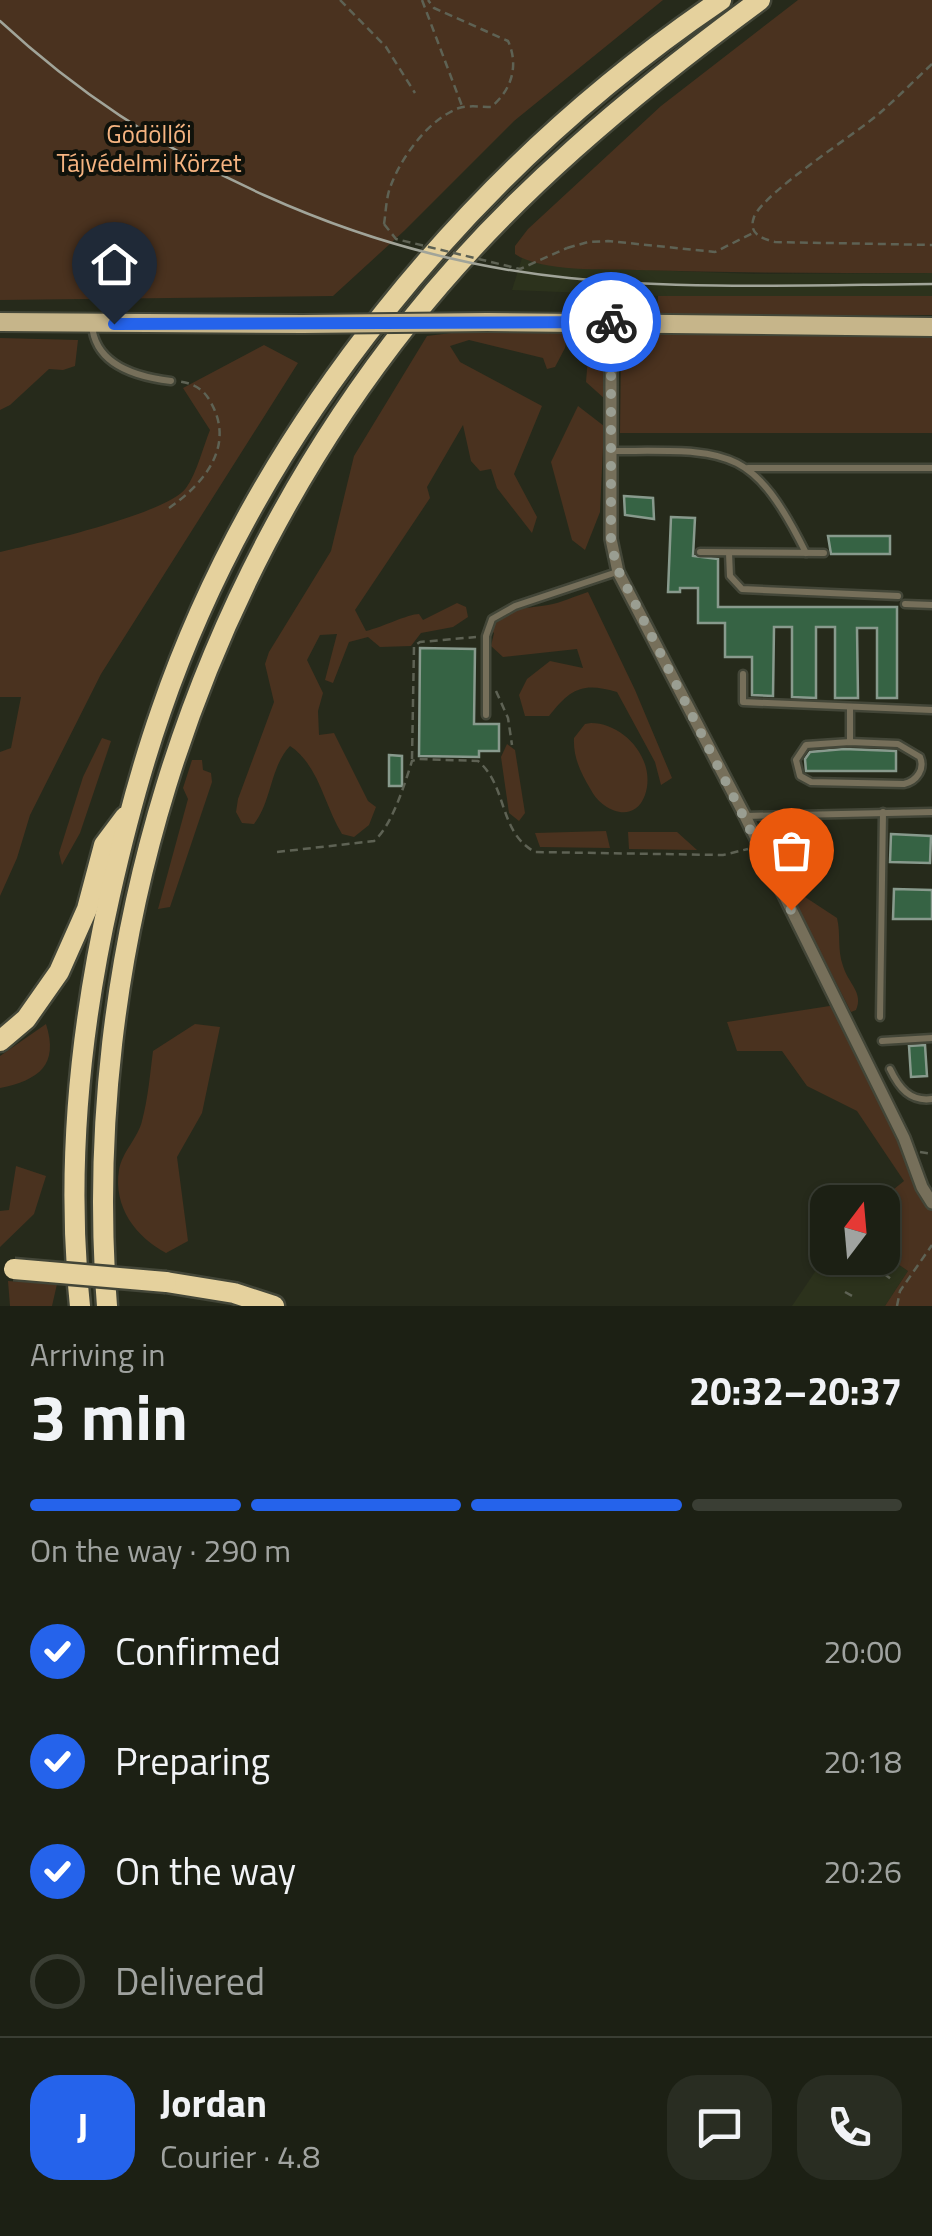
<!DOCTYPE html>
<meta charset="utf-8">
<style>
:root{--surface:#1c2014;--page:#292d22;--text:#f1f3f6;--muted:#a0a3a0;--line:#3a3e34;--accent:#2563eb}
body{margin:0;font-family:"Titillium Web",sans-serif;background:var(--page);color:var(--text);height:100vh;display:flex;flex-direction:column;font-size:38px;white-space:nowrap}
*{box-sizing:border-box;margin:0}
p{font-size:32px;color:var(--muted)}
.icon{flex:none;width:55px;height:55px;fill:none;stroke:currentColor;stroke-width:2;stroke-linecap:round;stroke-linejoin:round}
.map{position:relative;height:1306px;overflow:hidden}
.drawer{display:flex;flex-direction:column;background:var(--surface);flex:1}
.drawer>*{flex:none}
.needle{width:65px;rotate:16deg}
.fabs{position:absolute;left:810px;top:1185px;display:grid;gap:20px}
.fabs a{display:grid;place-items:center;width:90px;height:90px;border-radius:20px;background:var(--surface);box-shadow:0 2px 8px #0004,0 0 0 2px var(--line);font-size:50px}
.pin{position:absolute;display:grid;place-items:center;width:85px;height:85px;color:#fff;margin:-102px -42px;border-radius:50% 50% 50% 0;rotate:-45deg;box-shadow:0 0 10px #0007}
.pin .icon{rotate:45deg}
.courier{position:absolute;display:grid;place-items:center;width:100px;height:100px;margin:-50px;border:8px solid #2563eb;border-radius:50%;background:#fff;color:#222;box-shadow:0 2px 12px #0007}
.summary em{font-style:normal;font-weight:700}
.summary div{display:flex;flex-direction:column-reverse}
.summary{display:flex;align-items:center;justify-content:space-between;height:170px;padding:0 30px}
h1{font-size:65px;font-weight:700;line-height:75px}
.bar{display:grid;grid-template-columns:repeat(4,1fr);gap:15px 10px;align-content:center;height:120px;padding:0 30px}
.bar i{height:12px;border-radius:8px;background:var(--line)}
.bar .on{background:var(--accent)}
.bar p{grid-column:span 4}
.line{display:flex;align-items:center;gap:25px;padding:0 30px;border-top:2px solid var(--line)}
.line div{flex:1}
.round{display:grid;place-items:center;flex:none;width:105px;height:105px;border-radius:30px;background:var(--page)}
ol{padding:0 30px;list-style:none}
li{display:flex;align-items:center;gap:30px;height:110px}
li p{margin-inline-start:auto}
li .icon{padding:10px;border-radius:50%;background:var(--accent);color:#fff;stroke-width:4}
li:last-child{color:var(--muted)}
li i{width:55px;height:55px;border:5px solid var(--line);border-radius:50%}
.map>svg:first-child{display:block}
.built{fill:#2c321c}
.green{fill:#4a321f}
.building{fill:#366344;stroke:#889a8d;stroke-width:2.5}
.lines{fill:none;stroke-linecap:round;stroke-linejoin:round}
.lane-casing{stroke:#434638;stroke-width:11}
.street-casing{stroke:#434638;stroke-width:16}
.primary-casing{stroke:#434638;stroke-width:22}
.highway-casing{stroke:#434638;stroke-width:25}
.path{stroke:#5e6254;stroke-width:2.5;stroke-dasharray:8 5;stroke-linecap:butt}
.lane{stroke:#766f5a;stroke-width:6}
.street{stroke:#766f5a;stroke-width:11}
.primary{stroke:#c6b58a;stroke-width:18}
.highway{stroke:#e5d19d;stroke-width:20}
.tram{stroke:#a1a499;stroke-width:2.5}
.primary-bridge-casing{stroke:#434638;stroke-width:22;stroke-linecap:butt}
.highway-bridge-casing{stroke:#434638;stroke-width:25;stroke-linecap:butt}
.path-bridge{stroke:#5e6254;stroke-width:2.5;stroke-dasharray:8 5;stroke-linecap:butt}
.primary-bridge{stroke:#c6b58a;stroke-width:18}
.highway-bridge{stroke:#e5d19d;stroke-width:20}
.done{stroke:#9a9e92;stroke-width:10;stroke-dasharray:0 18}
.route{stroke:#2563eb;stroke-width:12}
.labels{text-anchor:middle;stroke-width:8;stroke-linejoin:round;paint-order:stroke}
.park-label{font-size:25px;fill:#f6b481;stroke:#10120b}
</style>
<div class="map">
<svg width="932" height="1306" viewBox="0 0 932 1306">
<rect width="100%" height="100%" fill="#262a1b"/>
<g class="built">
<polygon points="522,258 594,268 755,274 932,273 932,296 658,296 512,290"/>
<polygon points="827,1254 828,1258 882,1258 883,1254 908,1271 885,1306 792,1306"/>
</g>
<g class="green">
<polygon points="0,0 663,0 514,121 404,231 333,296 0,300"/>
<path d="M798 0H932V273C834 273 736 273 637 270 606 269 541 272 515 254V246L528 229 661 106Z"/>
<polygon points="658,296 932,296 932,315 657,315"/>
<path d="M568 331 565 348 555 367 547 369 543 358 469 340 450 346 460 362 542 406 514 474 537 517 532 533 497 488 491 469 480 471 471 461 463 425 427 487 430 498 355 610 366 631C383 627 408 614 419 614L423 620 457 603 466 607 468 617 453 627 421 633 411 646 380 647 368 637 349 642 333 683 325 680 337 634 320 635 307 660 323 693 318 711 319 735 334 733 368 801 376 807 369 825 354 837 342 834C324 805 319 765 290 746 270 767 272 801 254 824L242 823 236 812 238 799 274 702 265 664 269 652 331 551 354 456 427 336 459 332Z"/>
<polygon points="590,332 606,336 605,399 586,382"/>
<polygon points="636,334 932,337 932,433 620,433 621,349"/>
<polygon points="0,338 78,340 75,366 63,370 49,369 10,405 0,410"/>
<path d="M264 345 298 363 101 674 30 815 17 858 0 896V752L11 748 21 697H0V552C35 544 167 514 186 488 197 473 203 447 210 430L183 388Z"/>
<polygon points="578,406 604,426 600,512 585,550 572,540 551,462"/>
<path d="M588 592 635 690 672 778 661 785 655 762 617 692C583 682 571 688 549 716H525L519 695 527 679 550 661 583 668 577 649 503 657 491 646 494 633 489 629C511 605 520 610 548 605 561 603 575 596 588 592Z"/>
<path d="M591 723C624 723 657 760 645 795 634 825 602 811 591 790 581 773 573 758 574 738L585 724Z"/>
<polygon points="102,738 111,741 80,833 62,865 59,853 83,777"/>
<polygon points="507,744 515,750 525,813 519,821 509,813 501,757"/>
<polygon points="192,760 202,760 203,770 211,773 212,782 170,907 158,909 188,799 183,788"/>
<polygon points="606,831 610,848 540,847 535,833"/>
<polygon points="628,832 677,832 697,850 629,849"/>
<path d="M784 870 794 877 805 897 837 918C841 934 837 949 843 966 848 983 864 993 856 1010L851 1012 780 872Z"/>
<polygon points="836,1005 932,1209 932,1306 885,1306 908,1271 883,1254 882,1202 878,1202 904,1181 857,1111 807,1086 782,1051 737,1051 727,1022"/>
<path d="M46 1024C59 1065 39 1080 0 1088V1056Z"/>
<path d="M195 1024 220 1027 202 1113 177 1157 188 1241 166 1253C136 1237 113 1207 119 1170 122 1152 138 1138 142 1121 148 1099 150 1074 153 1051Z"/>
<polygon points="16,1166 46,1176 34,1214 0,1247 0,1211 9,1210"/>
<polygon points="8,1281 57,1284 52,1306 10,1306"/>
</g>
<g class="building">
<polygon points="624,496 653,498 654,519 625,515"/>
<polygon points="671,517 695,518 693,556 718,559 718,607 897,607 897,698 877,698 877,628 857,628 858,698 835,698 835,627 816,627 816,698 792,697 792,627 774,627 773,696 752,695 752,657 725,657 725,623 698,623 698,588 680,588 680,592 668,592"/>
<polygon points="828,536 890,536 890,554 831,554"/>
<polygon points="420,648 475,649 474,724 499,724 499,751 479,751 479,757 419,756"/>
<polygon points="844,749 896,751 896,771 806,771 805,759 810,752"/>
<polygon points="389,755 402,756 402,786 389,786"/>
<polygon points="891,834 931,836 930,863 890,862"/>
<polygon points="894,889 932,890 932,919 893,919"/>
<polygon points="925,1045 927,1076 911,1077 909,1046"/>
</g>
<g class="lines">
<defs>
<g id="lane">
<path d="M92 325C95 365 137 377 171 381"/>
<path d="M611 451C726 451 751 442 806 553"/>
<polyline points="748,468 932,468"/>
<polyline points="700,552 824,553"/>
<polyline points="729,553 730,576 742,589 898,596"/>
<polyline points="905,604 932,605"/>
<polyline points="743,674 743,702 932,710"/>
<polyline points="486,715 486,636 492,619 515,606 617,572"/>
<path d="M850 742 898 744 920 757C925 769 917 781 904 784L811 782 800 776 796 760 806 745Z"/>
<polyline points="850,742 850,707"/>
<polyline points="746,816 932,812"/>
<polyline points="880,1017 883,812"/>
<polyline points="882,1041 932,1038"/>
<path d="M890 1069C899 1088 910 1102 932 1099"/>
</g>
<polyline id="street" points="611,322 611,539 618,572 745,816 904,1138 922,1187 932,1203"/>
<g id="primary">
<polyline points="0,322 303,324"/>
<polyline points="487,322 932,327"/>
</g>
<g id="highway">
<polyline points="0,1041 26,1019 59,972 87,909 104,845 125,817"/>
<polyline points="166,1282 234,1293 274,1306"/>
<path d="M80 1306C66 1170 80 1028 110 895 124 833 140 771 161 711 259 426 473 168 721 0"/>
<path d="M107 1306C80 956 191 596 410 321 509 196 632 94 760 0"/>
</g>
</defs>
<use href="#lane" class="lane-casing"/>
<use href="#street" class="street-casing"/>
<use href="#primary" class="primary-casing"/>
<use href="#highway" class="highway-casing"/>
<g class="path">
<polyline points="340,0 386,47 415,93"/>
<polyline points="422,0 462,106"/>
<path d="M932 64C915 80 898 97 881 112 856 134 764 192 754 217 748 234 761 238 775 242L932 245"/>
<path d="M384 224C386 212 386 197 391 185 402 156 429 119 459 108 469 105 482 107 491 107 512 90 519 65 508 41L434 8 428 0"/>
<polyline points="567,248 588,242 608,241 715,252 753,233"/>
<path d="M169 508C205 483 236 445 210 401 203 388 192 383 177 381"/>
<polyline points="496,691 508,718 512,745"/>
<polyline points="412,759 414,646 420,642 476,637"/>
<path d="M277 852 374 841C392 826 405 783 412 761L418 759 478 761C508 786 498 832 535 852L723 855 748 849"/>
<polyline points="920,1152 932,1154"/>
<polyline points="873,1266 891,1279"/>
<polyline points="845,1292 854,1297"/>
<polyline points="897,1306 900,1291 932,1245"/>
</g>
<use href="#lane" class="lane"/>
<use href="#street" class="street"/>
<use href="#primary" class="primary"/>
<use href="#highway" class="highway"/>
<path class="tram" d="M0 21C154 164 361 257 569 278 689 290 812 285 932 284"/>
<defs>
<polyline id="primary-bridge" points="303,324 487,322"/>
<polyline id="highway-bridge" points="14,1269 166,1282"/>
</defs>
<use href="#primary-bridge" class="primary-bridge-casing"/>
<use href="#highway-bridge" class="highway-bridge-casing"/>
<polyline class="path-bridge" points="384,224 396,239 520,269 567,248"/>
<use href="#primary-bridge" class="primary-bridge"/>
<use href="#highway-bridge" class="highway-bridge"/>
</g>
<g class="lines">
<polyline class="done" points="611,322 611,539 616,566 791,910"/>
<polyline class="route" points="114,324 611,322"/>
</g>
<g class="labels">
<g class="park-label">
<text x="149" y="143">Gödöllői<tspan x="149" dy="29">Tájvédelmi Körzet</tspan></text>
</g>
</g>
</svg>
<div class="fabs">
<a><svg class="needle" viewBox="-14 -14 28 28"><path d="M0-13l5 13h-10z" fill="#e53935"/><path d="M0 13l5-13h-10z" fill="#a0a3a0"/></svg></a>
</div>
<div class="pin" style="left:791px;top:910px;background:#ea580c"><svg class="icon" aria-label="bag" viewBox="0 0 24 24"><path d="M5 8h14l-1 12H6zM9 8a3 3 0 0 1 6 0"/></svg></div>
<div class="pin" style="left:114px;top:324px;background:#1f2937"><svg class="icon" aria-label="home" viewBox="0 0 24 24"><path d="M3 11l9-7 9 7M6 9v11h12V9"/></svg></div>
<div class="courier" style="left:611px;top:322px"><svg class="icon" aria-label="bike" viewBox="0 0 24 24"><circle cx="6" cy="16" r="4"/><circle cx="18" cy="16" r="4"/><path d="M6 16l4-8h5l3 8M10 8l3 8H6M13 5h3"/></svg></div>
</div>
<section class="drawer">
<div class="summary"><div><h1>3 min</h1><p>Arriving in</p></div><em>20:32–20:37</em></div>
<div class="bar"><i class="on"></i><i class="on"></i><i class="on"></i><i></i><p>On the way · 290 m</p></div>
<ol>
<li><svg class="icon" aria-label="check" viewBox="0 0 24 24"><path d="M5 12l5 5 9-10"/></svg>Confirmed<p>20:00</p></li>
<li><svg class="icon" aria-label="check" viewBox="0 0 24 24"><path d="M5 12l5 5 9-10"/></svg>Preparing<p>20:18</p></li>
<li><svg class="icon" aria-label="check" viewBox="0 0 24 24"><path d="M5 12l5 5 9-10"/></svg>On the way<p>20:26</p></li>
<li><i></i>Delivered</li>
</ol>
<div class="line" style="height:180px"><b class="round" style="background:var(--accent);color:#fff">J</b><div><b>Jordan</b><p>Courier · 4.8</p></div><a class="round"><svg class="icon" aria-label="chat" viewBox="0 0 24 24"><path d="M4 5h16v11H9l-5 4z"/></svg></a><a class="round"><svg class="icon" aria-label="phone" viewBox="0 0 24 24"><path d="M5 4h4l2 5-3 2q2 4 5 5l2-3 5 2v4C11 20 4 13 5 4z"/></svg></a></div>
</section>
